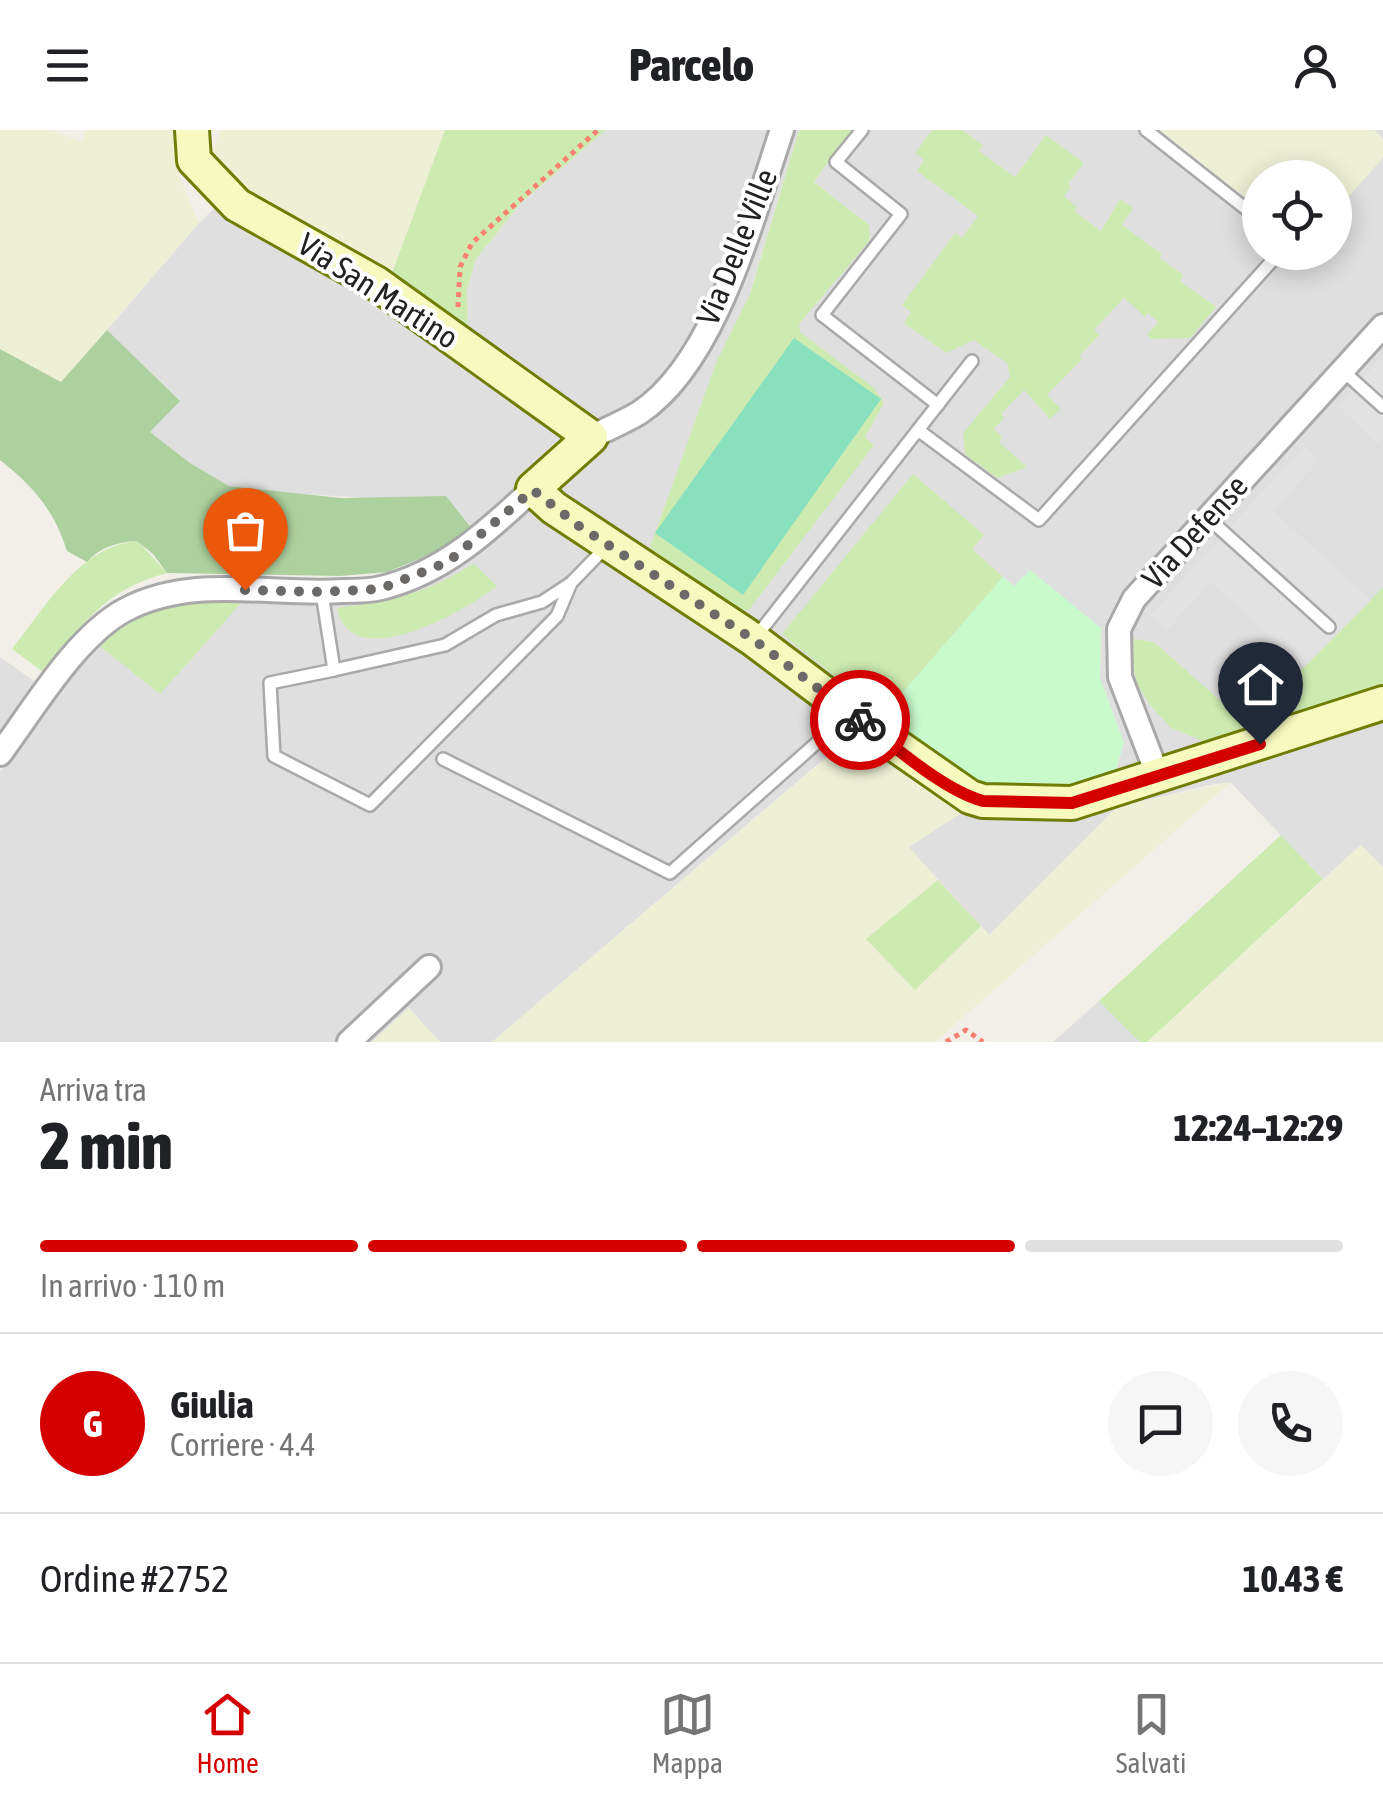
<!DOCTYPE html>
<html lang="it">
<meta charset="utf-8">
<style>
:root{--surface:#fff;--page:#f6f6f6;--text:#202124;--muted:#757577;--line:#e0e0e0;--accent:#d40000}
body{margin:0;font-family:"Asap Condensed",sans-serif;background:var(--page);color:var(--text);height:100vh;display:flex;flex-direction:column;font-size:38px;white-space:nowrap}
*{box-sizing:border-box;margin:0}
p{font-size:32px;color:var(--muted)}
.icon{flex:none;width:55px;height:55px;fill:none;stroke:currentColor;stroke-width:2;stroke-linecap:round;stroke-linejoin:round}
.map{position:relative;height:912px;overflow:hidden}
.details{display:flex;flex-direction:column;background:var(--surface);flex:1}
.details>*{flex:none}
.fabs{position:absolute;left:1242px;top:30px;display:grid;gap:20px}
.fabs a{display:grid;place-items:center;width:110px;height:110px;border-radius:50%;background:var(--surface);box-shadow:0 5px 25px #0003;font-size:50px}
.pin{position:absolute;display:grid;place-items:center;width:85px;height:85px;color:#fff;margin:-102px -42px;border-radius:50% 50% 50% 0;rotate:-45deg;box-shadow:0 0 10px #0007}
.pin .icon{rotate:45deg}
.courier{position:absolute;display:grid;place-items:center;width:100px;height:100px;margin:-50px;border:8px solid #d40000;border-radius:50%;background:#fff;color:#222;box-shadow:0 2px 12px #0007}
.head em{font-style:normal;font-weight:800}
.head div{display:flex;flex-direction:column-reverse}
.head{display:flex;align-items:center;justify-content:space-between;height:170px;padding:0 40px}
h1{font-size:65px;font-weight:800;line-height:75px}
.bar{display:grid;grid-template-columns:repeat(4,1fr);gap:15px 10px;align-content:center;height:120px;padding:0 40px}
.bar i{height:12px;border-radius:8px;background:var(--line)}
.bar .current{background:var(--accent)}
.bar p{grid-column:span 4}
.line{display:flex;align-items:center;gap:25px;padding:0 40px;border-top:2px solid var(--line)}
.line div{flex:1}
.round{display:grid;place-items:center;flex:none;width:105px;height:105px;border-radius:52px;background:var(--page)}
header{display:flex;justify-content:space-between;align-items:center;height:130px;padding:0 40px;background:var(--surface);font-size:45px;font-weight:800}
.tab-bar{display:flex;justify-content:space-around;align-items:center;height:140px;border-top:2px solid var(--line);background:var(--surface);font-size:28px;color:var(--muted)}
.tab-bar a{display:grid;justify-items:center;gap:5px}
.tab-bar .current{color:var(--accent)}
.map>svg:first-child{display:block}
.residential{fill:#e0dfdf;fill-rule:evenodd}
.farmland{fill:#eef0d5}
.grass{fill:#cdebb0}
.forest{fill:#add19e}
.park{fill:#c8facc}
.pitch{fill:#88e0be}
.parking{fill:#e2e2e2}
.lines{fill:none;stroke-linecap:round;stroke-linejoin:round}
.lane-casing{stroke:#a9a9a9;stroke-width:16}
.street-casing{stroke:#a9a9a9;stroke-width:28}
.secondary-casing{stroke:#707d05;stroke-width:38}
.path{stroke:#fa8072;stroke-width:5;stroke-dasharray:5 5;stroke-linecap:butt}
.lane{stroke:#fff;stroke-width:11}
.street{stroke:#fff;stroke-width:22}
.secondary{stroke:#f7fabf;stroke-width:32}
.done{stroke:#6b6a68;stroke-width:10;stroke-dasharray:0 18}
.route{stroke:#d40000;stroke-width:12}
.labels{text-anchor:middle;stroke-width:8;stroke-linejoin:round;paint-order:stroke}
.street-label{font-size:32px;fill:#222;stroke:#fff}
</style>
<header><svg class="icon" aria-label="menu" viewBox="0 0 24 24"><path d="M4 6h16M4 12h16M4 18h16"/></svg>Parcelo<svg class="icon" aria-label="person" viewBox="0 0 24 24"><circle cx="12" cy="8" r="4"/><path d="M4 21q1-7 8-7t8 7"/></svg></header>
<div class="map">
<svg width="1383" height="912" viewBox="0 0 1383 912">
<rect width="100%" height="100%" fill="#f2efe9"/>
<g class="residential">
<path d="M606 0H799L750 163 869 95 814 52 851 0H1383V738L1361 715 1323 749 1231 653 1214 654 1117 677 989 805 908 717 972 676 1013 688 1076 686 1115 642 1124 613 1100 548 1101 498 1014 457 1003 448 883 585 879 582 492 912H440L409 878 372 912H0V642L97 514 160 563 243 471 316 475 397 465 452 441 475 425 462 406 387 369 286 363 229 356 190 333 150 302 179 271 107 200 199 93 231 63 468 208 467 160 476 129 520 74ZM1260 48H1335V122H1260Z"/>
<polygon points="0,527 40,555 0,608"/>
<polygon points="1099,871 1140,912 1053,912"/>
</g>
<g class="farmland">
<polygon points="0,0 52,0 82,12 86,0 181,0 177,10 180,49 199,93 61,252 0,219"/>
<polygon points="220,0 445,0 389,151 231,63 210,30"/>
<polygon points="1159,0 1374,0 1383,8 1383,28 1335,82 1335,48 1260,48 1260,79"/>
<polygon points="860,599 972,676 909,717 938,750 866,809 915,860 981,796 990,805 1117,677 1231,652 935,912 492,912"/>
<polygon points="1361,715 1383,738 1383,912 1147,912"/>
<polygon points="409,878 440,912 372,912"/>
</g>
<g class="grass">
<polygon points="445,0 606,0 520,74 476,129 467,160 468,209 389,151"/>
<polygon points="799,0 851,0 814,52 869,95 870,110 799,194 800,202 874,258 884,273 865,307 874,315 749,480 735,480 649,420 716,233 750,164"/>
<polygon points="932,0 962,0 983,15 979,21 1015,47 1046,5 1084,33 1068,54 1071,57 1064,66 1077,77 1075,82 1101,101 1120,69 1133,78 1122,95 1162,124 1160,128 1183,145 1180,151 1216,177 1190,208 1152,209 1147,205 1158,192 1148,183 1145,187 1124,168 1094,200 1099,205 1079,226 1082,229 1047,265 1061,279 1050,289 1024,260 1001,284 1004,288 994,299 1002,307 999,312 1027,337 997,348 965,324 963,303 1010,247 1007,233 974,210 946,223 904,193 911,182 902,175 955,103 962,108 978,86 917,41 924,30 915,23"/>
<polygon points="913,344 984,405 972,419 1003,447 883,585 782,504"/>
<path d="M138 411 167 443C106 459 81 495 43 542L12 519C45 478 80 415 138 411Z"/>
<path d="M473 433 497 456C465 481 351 547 337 478 387 472 431 463 473 433Z"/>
<polygon points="1383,457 1383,568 1218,617 1171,598 1150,575 1138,556 1132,532 1134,509 1154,512 1247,594"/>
<polygon points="199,466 243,471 160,564 97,514 137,483"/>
<polygon points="1281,705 1323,749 1147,912 1140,912 1099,871"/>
<polygon points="938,750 981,796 915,860 866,809"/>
</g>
<path class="forest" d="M107 200 180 271 150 302 190 333 229 356 341 368 446 366 472 399 439 421 387 442 340 446 167 443 153 424 137 411C118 412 100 417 87 432L67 421C54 380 33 356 0 330V219L61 252Z"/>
<polygon class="park" points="1030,440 1101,498 1100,548 1124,613 1115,642 1037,663 980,654 883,585 1003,447 1014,456"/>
<polygon class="pitch" points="794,208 881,269 743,465 655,403"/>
<g class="parking">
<polygon points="1383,226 1383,309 1378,314 1337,276"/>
<polygon points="1304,316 1319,330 1273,381 1371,470 1304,537 1211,452 1167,500 1150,486"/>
</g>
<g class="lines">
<defs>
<g id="lane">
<polyline points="862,0 836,32 901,84 822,185 938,275"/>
<polyline points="1146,0 1260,90"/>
<polyline points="1342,240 1383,277"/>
<polyline points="918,300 1039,390 1280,122"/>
<polyline points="1208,388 1329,497"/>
<polyline points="322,463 334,540 445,515 496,485 542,472 571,453 605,418"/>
<polyline points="755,508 972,231"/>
<polyline points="334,540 270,553 274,626 370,675 557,486 571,453"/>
<polyline points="443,629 670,743 847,586"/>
</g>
<g id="street">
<path d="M591 307C607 299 624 292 639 283 717 232 753 84 782 0"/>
<path d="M0 624C33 580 76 506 125 480 193 444 269 466 343 461 355 461 369 461 381 458 443 443 488 401 533 359"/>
<polyline points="1158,646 1120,547 1119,499 1134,469 1383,196"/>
<polyline points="349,912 429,837"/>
</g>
<polyline id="secondary" points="192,0 194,30 237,75 376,153 591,307 533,359 554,378 754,510 868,596 970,667 983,671 1072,673 1383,573"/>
</defs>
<use href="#lane" class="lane-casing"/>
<use href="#street" class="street-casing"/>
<use href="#secondary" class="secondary-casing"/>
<g class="path">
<polyline points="458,177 460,137 472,113 598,0"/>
<polyline points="946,912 966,900 983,912"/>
</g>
<use href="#lane" class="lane"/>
<use href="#street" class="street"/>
<use href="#secondary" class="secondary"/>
</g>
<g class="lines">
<polyline class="done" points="245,460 322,462 380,459 448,432 533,360 579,396 754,510 860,590"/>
<path class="route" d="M860 590C894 616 943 660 983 671L1072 673 1260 614"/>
</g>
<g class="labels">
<g class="street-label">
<text transform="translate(737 117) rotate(-68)" y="11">Via Delle Ville</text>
<text transform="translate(378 161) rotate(33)" y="11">Via San Martino</text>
<text transform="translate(1195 402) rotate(-48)" y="11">Via Defense</text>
</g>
</g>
</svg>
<div class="fabs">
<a><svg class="icon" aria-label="locate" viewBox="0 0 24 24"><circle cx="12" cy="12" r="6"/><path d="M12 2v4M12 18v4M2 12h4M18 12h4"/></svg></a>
</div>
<div class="pin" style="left:245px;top:460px;background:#ea580c"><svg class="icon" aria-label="bag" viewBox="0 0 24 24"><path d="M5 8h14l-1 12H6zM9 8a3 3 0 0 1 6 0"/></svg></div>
<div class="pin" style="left:1260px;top:614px;background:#1f2937"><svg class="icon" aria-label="home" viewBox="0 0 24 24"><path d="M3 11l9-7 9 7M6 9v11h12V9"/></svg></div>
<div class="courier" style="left:860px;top:590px"><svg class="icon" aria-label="bike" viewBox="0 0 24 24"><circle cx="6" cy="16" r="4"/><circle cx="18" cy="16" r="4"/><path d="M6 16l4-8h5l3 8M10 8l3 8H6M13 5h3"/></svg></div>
</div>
<section class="details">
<div class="head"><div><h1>2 min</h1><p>Arriva tra</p></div><em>12:24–12:29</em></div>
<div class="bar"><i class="current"></i><i class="current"></i><i class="current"></i><i></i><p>In arrivo · 110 m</p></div>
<div class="line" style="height:180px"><b class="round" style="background:var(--accent);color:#fff">G</b><div><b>Giulia</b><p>Corriere · 4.4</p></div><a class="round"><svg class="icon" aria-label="chat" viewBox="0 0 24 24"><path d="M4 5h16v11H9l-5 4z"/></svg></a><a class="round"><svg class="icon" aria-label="phone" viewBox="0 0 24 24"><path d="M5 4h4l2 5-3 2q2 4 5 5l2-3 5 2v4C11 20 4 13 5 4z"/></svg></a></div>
<div class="line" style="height:130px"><div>Ordine #2752</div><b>10.43 €</b></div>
</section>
<nav class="tab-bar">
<a class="current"><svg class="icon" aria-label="home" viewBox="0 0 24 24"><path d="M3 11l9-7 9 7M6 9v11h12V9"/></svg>Home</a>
<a><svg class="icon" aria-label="map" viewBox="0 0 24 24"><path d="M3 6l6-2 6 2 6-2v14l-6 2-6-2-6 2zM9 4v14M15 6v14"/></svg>Mappa</a>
<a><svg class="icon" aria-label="saved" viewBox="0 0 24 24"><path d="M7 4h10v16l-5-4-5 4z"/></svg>Salvati</a>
</nav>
